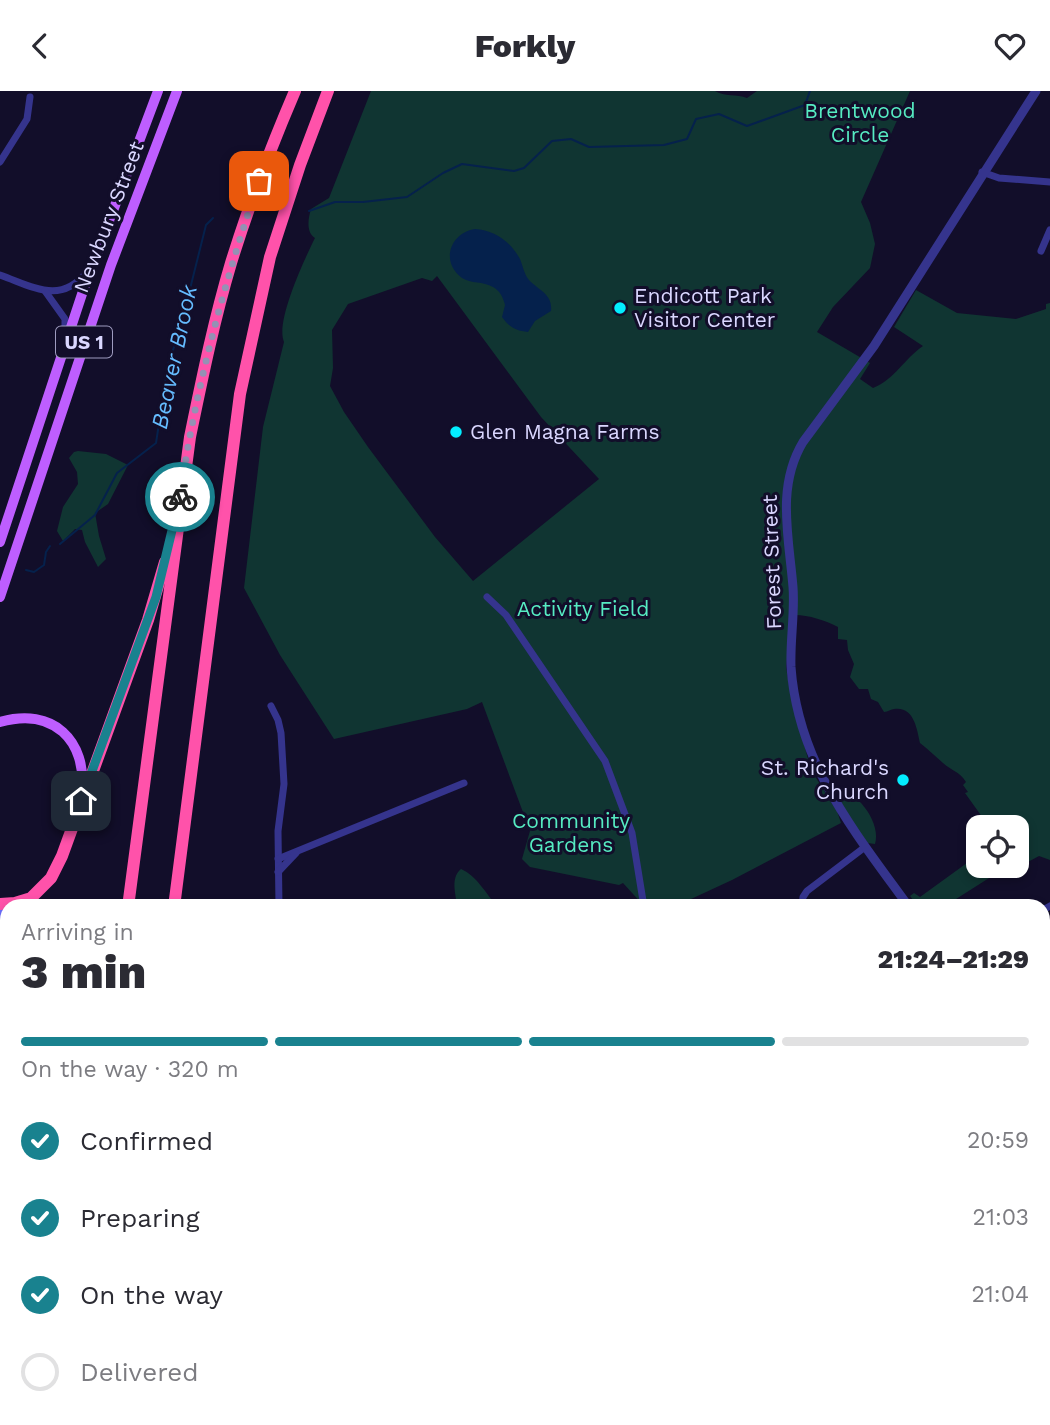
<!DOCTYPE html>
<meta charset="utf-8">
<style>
:root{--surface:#fff;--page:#f7f7f7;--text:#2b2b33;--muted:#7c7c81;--line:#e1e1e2;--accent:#19828f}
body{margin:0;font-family:"Work Sans",sans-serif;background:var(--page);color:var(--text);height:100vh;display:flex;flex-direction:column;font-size:26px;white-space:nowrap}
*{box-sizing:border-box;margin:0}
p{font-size:23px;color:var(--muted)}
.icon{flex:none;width:38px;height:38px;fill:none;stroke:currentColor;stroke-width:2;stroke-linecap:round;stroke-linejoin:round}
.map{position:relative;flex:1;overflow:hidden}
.panel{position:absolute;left:0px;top:808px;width:1050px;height:527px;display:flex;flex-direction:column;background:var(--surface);border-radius:21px 21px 0 0;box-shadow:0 4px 10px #0003}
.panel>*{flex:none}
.buttons{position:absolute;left:966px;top:724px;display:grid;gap:14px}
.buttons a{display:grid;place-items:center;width:63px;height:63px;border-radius:14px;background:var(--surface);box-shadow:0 4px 10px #0003;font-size:35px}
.pin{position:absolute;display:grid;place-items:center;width:60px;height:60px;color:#fff;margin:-30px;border-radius:14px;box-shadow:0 4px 10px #0006}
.courier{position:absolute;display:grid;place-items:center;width:70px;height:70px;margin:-35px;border:5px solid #19828f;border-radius:50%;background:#fff;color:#222;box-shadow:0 2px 9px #0007}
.overview em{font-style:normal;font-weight:800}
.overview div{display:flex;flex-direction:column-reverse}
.overview{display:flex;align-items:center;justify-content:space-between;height:119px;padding:0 21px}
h1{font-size:46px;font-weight:800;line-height:52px}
.bar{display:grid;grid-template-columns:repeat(4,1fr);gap:10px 7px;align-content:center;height:84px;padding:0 21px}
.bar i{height:9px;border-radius:5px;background:var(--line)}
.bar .selected{background:var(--accent)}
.bar p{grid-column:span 4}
ol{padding:0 21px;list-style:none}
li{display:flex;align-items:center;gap:21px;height:77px}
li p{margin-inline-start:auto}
li .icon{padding:7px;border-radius:50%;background:var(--accent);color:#fff;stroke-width:4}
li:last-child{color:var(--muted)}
li i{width:38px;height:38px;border:4px solid var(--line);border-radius:50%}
header{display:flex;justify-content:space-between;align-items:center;height:91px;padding:0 21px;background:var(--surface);font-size:32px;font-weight:800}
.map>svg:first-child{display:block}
.green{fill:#103532;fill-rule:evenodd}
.water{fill:#05214c}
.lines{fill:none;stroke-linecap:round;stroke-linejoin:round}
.stream{stroke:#05214c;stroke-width:2}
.minor{stroke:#35348d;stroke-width:7}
.tertiary{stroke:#35348d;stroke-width:9}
.secondary{stroke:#6e6eff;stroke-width:10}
.primary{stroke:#be5eff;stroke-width:10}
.motorway{stroke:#ff52aa;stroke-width:12}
.done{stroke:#9491b4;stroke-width:7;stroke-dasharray:0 12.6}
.route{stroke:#19828f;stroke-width:9}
.poi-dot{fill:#03edff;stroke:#120e2a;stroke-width:2.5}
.labels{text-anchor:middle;stroke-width:6;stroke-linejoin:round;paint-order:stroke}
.shield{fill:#120e2a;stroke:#9e9bbf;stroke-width:2}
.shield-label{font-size:19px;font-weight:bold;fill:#dad7ff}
.park-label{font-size:21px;fill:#56ebc2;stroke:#120e2a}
.street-label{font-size:21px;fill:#dad7ff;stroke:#120e2a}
.poi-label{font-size:21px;fill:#dad7ff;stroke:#120e2a;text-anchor:start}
.water-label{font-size:23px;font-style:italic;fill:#65bcff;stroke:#120e2a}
</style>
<header><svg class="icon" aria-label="back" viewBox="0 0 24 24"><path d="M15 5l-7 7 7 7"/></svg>Forkly<svg class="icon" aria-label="heart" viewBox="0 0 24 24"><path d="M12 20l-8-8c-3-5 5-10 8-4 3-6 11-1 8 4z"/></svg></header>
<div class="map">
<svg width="1050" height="1334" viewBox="0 0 1050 1334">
<rect width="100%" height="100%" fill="#120e2a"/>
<g class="green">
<path d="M371 0H715C724 6 737 3 747 7L757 0H910L861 111 870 132 875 153 870 177 833 216 817 241 870 272 860 288 873 297C895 288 904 268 923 255L894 236 916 199 957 222 1016 228 1046 218V213L1050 212V769L1039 765 1026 772 1017 771V737H990L965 702 968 701 963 694 966 691C959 680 952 680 943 672 935 665 928 658 920 652 917 638 914 615 894 618 891 618 888 621 884 621L878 611 871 608 868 598H859L850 586 854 573 848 559 847 549 838 548V536C826 529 805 523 792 524L786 576 791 605 811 679 837 720 841 732 732 789 676 815H644L623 792 619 794 530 776 522 768 530 740 482 611 467 618 334 648 280 564 244 497 263 336 284 251C275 231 305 167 315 147 306 141 308 128 311 118L329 107ZM437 185 541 326 599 388 473 490 435 446 368 356 344 321 330 295 333 277 332 239 348 213 422 187 432 190Z"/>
<polygon points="78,360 106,363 128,374 108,413 95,422 99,445 106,468 98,476 85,451 82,439 75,438 63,450 57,440 63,416 78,393 77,381 69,367 74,361"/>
<path d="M840 699C860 703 881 733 875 753L868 752C857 738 843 720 838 703Z"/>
<polygon points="978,764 978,775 1008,775 945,815 918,815 910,805 914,802 920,806"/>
<path d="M461 778C477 785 486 803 497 815H457C456 803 450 787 461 778Z"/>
</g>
<path class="water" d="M475 138C494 139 510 150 520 168 523 175 524 183 529 189 538 199 553 203 551 220L535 230 528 241C516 240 509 236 502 226L505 214C503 206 500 200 493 196 483 190 471 193 462 187 440 171 450 142 475 138Z"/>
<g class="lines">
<g class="stream">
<polyline points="309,120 335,111 363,111 407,106 443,82 462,73 514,80 524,77 552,50 571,48 589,56 664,54 687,48 696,28 719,23 747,35 805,14 810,0"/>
<polyline points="60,453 95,424 117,382 156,352 168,273 179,242 206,134 213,127"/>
<polyline points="26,479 34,481 44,474 46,461 50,455"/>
</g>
<g class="minor">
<polyline points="0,71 27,28 30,6"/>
<polyline points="982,81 999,87 1050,91"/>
<polyline points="1041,160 1050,139"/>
<path d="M0 184C34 196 60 214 87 181"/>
<polyline points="45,200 65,228 65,245"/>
<polyline points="487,506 506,524 605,670 632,742 644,816"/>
<polyline points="271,615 278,629 281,642 284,693 278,740 279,816"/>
<polyline points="278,768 464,692"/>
<polyline points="278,781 296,762"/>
<polyline points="802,816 803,806 807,800 865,756"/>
<polyline points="1043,819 1050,815"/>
<polyline points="1043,879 1050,894"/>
<polyline points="1043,954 1050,953"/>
<polyline points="1043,1223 1050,1234"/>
<polyline points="791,1334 799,1328"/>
<polyline points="818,1334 818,1328"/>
</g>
<g class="tertiary">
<path d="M909 816C854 740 798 673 791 576 790 549 795 522 793 496 789 446 776 396 803 351L874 255 1036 0"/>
<polyline points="1043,1045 1050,1052"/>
</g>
<g class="secondary">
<polyline points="0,822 7,826"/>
<polyline points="1043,1256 1050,1251"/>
<polyline points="963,1328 966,1334"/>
</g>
<g class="primary">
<polyline points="0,451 84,197 158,0"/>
<polyline points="0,506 111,174 177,0"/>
<path d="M0 631C53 616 87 649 82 701"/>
<polyline points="0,956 7,935"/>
</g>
<g class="motorway">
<polyline points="0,813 15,812 28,808"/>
<polyline points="22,816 51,787 62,765 148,529 165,471"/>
<path d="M128 816 190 346C202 288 214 229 231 172 249 114 271 56 295 0"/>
<polyline points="174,816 240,303 270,166 300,74 328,0"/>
<polyline points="7,958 7,972"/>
<polyline points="17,1334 19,1328"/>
<polyline points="64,1334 65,1328"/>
<polyline points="82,1334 83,1328"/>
</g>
</g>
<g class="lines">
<path class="done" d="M180 406C195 298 224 193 259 90"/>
<polyline class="route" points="81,710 156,506 180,406"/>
</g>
<g class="poi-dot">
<circle cx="620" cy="217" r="7"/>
<circle cx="456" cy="341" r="7"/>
<circle cx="903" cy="689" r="7"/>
</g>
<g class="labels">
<rect class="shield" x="56" y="235.5" width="56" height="31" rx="5"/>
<g class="shield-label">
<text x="84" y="258">US 1</text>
</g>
<g class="park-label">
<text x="860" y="27">Brentwood<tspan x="860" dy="24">Circle</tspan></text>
<text x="583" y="525">Activity Field</text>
<text x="571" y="737">Community<tspan x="571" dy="24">Gardens</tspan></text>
</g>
<g class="street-label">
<text transform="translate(109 126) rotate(-69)" y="7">Newbury Street</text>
<text transform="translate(772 471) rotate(-92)" y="7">Forest Street</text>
</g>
<g class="poi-label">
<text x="634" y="212">Endicott Park<tspan x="634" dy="24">Visitor Center</tspan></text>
<text x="470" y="348">Glen Magna Farms</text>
<text x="889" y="684" text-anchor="end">St. Richard's<tspan x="889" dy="24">Church</tspan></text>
</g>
<g class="water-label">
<text transform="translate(174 266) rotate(-78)" y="8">Beaver Brook</text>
</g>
</g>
</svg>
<div class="buttons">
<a><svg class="icon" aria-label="locate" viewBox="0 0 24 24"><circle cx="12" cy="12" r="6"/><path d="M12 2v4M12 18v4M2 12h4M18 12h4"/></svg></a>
</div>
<div class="pin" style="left:259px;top:90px;background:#ea580c"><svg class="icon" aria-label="bag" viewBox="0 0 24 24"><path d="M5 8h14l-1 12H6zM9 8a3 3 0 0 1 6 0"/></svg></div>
<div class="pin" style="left:81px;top:710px;background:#1f2937"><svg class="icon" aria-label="home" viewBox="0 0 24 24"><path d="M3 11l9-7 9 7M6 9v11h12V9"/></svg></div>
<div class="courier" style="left:180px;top:406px"><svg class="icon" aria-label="bike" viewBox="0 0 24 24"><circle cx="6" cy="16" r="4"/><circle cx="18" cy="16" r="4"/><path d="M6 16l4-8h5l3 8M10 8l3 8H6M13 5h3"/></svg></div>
<section class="panel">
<div class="overview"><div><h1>3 min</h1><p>Arriving in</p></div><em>21:24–21:29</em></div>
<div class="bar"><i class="selected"></i><i class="selected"></i><i class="selected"></i><i></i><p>On the way · 320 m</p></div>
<ol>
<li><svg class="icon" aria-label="check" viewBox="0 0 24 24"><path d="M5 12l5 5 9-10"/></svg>Confirmed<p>20:59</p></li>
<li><svg class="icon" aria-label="check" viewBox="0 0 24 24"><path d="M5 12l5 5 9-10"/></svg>Preparing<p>21:03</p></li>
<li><svg class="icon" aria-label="check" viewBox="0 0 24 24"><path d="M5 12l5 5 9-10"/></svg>On the way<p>21:04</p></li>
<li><i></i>Delivered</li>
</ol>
</section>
</div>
